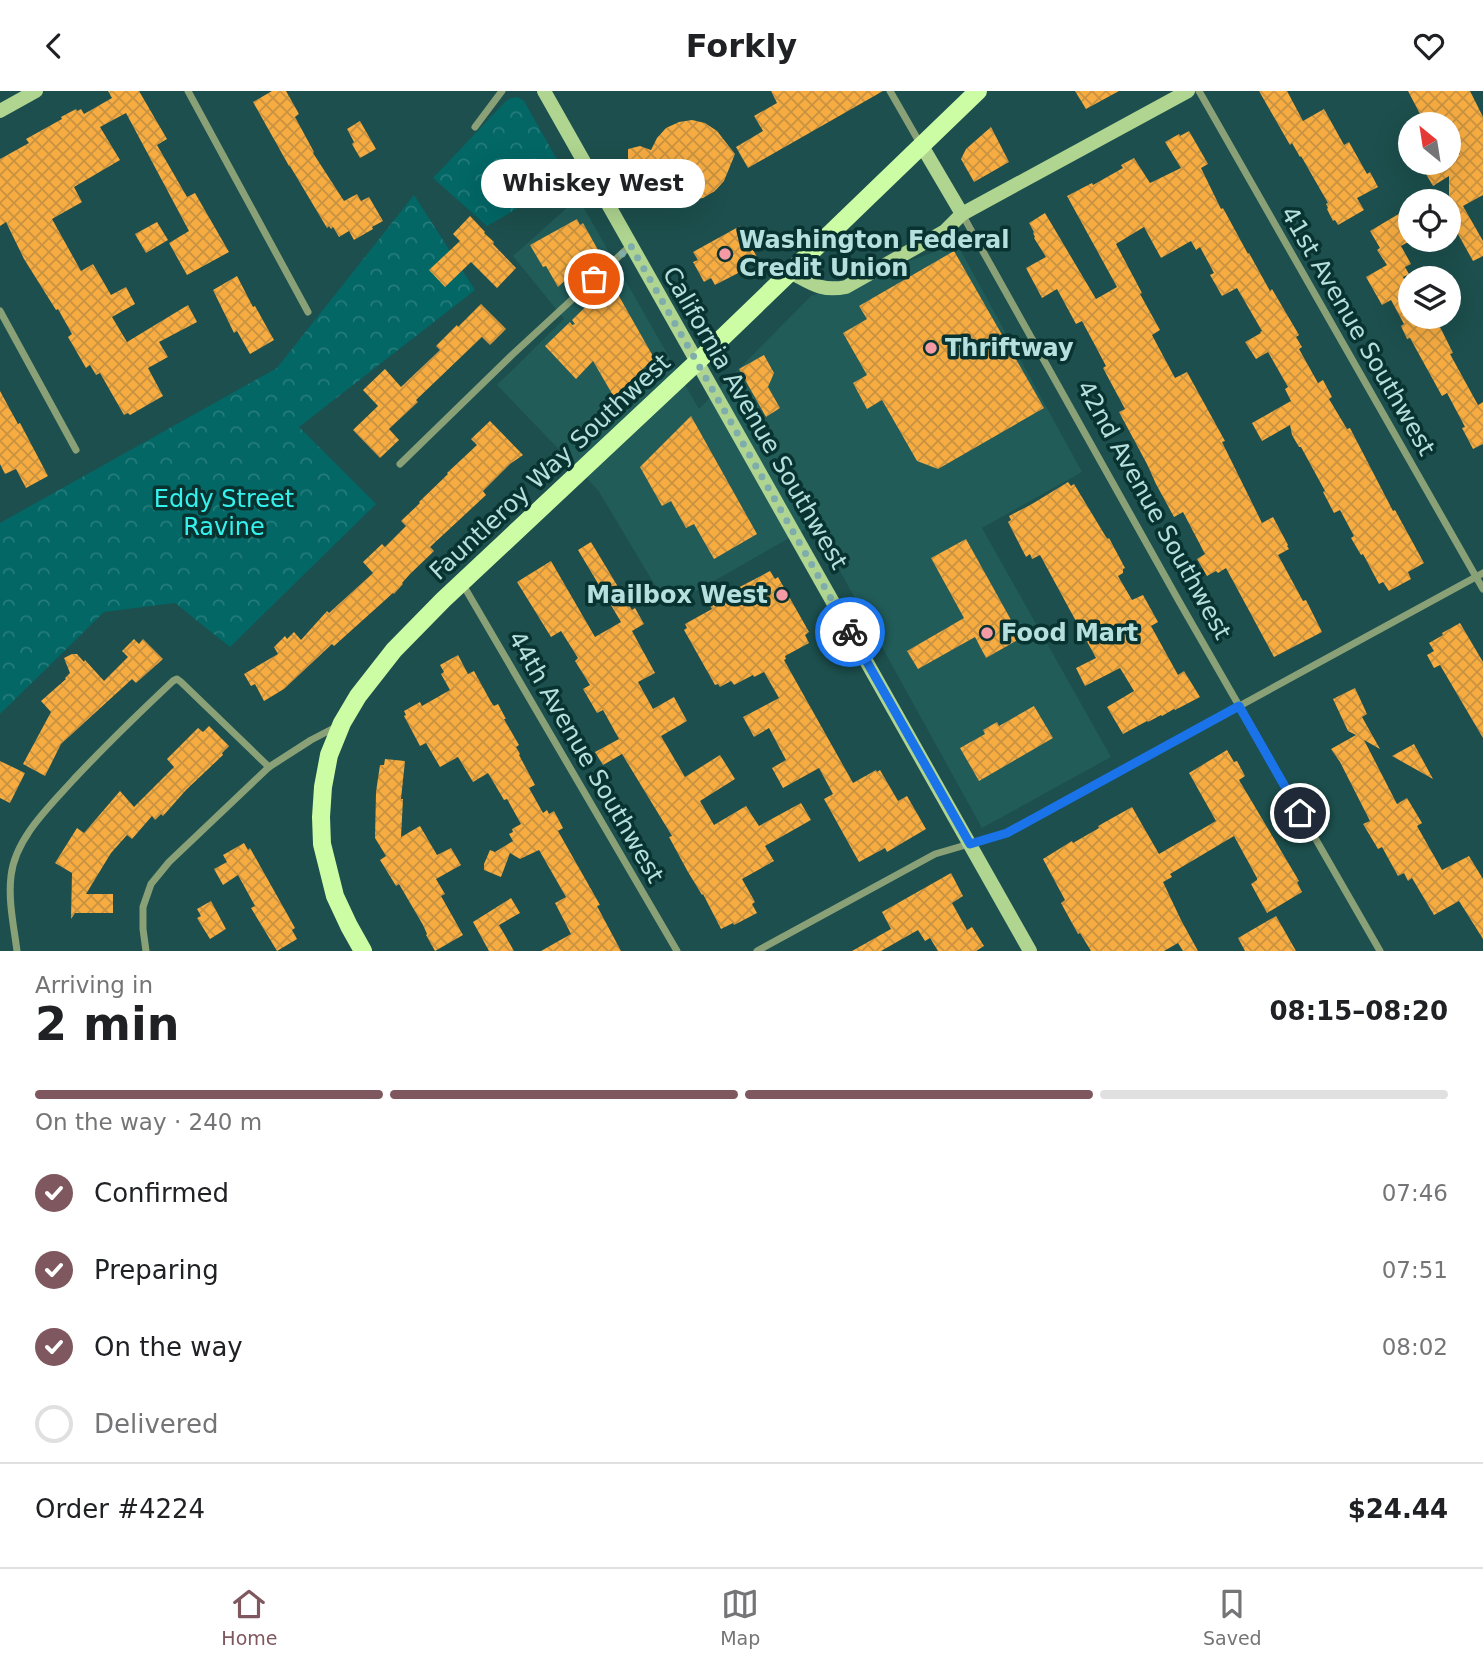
<!DOCTYPE html>
<meta charset="utf-8">
<style>
:root{--surface:#fff;--page:#f2f2f2;--text:#202124;--muted:#757577;--line:#e0e0e0;--accent:#7f575e}
body{margin:0;font-family:"DejaVu Sans",sans-serif;background:var(--page);color:var(--text);height:100vh;display:flex;flex-direction:column;font-size:26px;white-space:nowrap}
*{box-sizing:border-box;margin:0}
p{font-size:23px;color:var(--muted)}
.icon{flex:none;width:38px;height:38px;fill:none;stroke:currentColor;stroke-width:2;stroke-linecap:round;stroke-linejoin:round}
.map{position:relative;height:860px;overflow:hidden}
.sheet{display:flex;flex-direction:column;background:var(--surface);flex:1}
.sheet>*{flex:none}
.needle{width:46px;rotate:330deg}
.tools{position:absolute;left:1398px;top:21px;display:grid;gap:14px}
.tools a{display:grid;place-items:center;width:63px;height:63px;border-radius:50%;background:var(--surface);box-shadow:0 7px 28px #0002;font-size:35px}
.pin{position:absolute;display:grid;place-items:center;width:60px;height:60px;color:#fff;margin:-30px;border:4px solid #fff;border-radius:50%;box-shadow:0 2px 7px #0007}
.courier{position:absolute;display:grid;place-items:center;width:70px;height:70px;margin:-35px;border:5px solid #1a73e8;border-radius:50%;background:#fff;color:#222;box-shadow:0 2px 9px #0007}
.bubble{position:absolute;height:49px;border-radius:24px;background:var(--surface);box-shadow:0 7px 28px #0002;font-size:23px;font-weight:700;line-height:49px;text-align:center}
.headline em{font-style:normal;font-weight:700}
.headline div{display:flex;flex-direction:column-reverse}
.headline{display:flex;align-items:center;justify-content:space-between;height:119px;padding:0 35px}
h1{font-size:46px;font-weight:700;line-height:52px}
.bar{display:grid;grid-template-columns:repeat(4,1fr);gap:10px 7px;align-content:center;height:84px;padding:0 35px}
.bar i{height:9px;border-radius:5px;background:var(--line)}
.bar .active{background:var(--accent)}
.bar p{grid-column:span 4}
.line{display:flex;align-items:center;gap:18px;padding:0 35px;border-top:2px solid var(--line)}
.line div{flex:1}
ol{padding:0 35px;list-style:none}
li{display:flex;align-items:center;gap:21px;height:77px}
li p{margin-inline-start:auto}
li .icon{padding:7px;border-radius:50%;background:var(--accent);color:#fff;stroke-width:4}
li:last-child{color:var(--muted)}
li i{width:38px;height:38px;border:4px solid var(--line);border-radius:50%}
header{display:flex;justify-content:space-between;align-items:center;height:91px;padding:0 35px;background:var(--surface);font-size:32px;font-weight:700}
.tab-bar{display:flex;justify-content:space-around;align-items:center;height:98px;border-top:2px solid var(--line);background:var(--surface);font-size:19px;color:var(--muted)}
.tab-bar a{display:grid;justify-items:center;gap:4px}
.tab-bar .active{color:var(--accent)}
.map>svg:first-child{display:block}
.built{fill:#215c59}
.forest{fill:url(#forest-crowns)}
.building{fill:url(#building-cross-hatch)}
.lines{fill:none;stroke-linecap:round;stroke-linejoin:round}
.street{stroke:#8aa177;stroke-width:7}
.secondary{stroke:#afd590;stroke-width:14}
.primary{stroke:#ccfca3;stroke-width:18}
.done{stroke:#7fadab;stroke-width:7;stroke-dasharray:0 12.6}
.route{stroke:#1a73e8;stroke-width:9}
.poi-dot{fill:#f49aa5;stroke:#083331;stroke-width:2.5}
.labels{text-anchor:middle;stroke-width:7;stroke-linejoin:round;paint-order:stroke}
.poi-label{font-size:24px;font-weight:bold;fill:#b5e0dd;stroke:#083331;text-anchor:start}
.street-label{font-size:24px;fill:#b5e0dd;stroke:#083331}
.park-label{font-size:24px;fill:#36f2ed;stroke:#083331}
</style>
<header><svg class="icon" aria-label="back" viewBox="0 0 24 24"><path d="M15 5l-7 7 7 7"/></svg>Forkly<svg class="icon" aria-label="heart" viewBox="0 0 24 24"><path d="M12 20l-8-8c-3-5 5-10 8-4 3-6 11-1 8 4z"/></svg></header>
<div class="map">
<svg width="1483" height="860" viewBox="0 0 1483 860">
<defs>
<pattern id="forest-crowns" width="20" height="18" patternUnits="userSpaceOnUse" patternTransform="scale(1.75)"><rect width="20" height="18" fill="#026765"/><path d="M2 6a3 3 0 1 1 6 0M12 15a3 3 0 1 1 6 0" fill="none" stroke="#257c7b"/></pattern>
<pattern id="building-cross-hatch" width="8" height="8" patternUnits="userSpaceOnUse" patternTransform="scale(1.75)"><rect width="8" height="8" fill="#f7ac41"/><path d="M0 0l8 8M0 8l8-8" fill="none" stroke="#c79241"/></pattern>
</defs>
<rect width="100%" height="100%" fill="#1c4f4d"/>
<polygon class="built" points="578,107 699,318 811,205 957,153 1082,381 982,437 1111,666 982,737 814,433 668,516 598,399 497,294 564,228 513,165"/>
<g class="forest">
<polygon points="518,6 524,10 568,88 487,135 433,87 506,10 511,7"/>
<polygon points="414,104 475,199 299,336 376,413 230,556 175,512 104,521 0,623 0,432 277,277"/>
</g>
<g class="building">
<polygon points="108,0 139,0 167,48 157,54 187,106 195,102 229,161 187,184 169,152 189,140 126,22 100,36 120,69 74,96 82,111 52,128 81,180 93,173 111,204 126,196 135,213 112,226 127,251 188,214 197,231 159,251 168,266 148,277 163,305 130,324 128,322 124,324 100,282 96,284 90,274 86,277 68,246 72,243 58,218 56,219 24,168 6,131 0,135 0,68 29,52 26,48 62,28 61,26 76,18 77,20 81,18 84,23 112,7"/>
<polygon points="272,0 286,0 299,23 295,26 314,61 313,62 344,110 357,103 361,110 369,106 383,130 372,136 373,138 354,149 349,140 339,146 333,136 331,138 329,135 327,137 290,75 289,75 253,11"/>
<polygon points="771,0 883,0 748,77 736,56 763,40 754,25 777,12"/>
<polygon points="1075,0 1119,0 1086,18"/>
<polygon points="1259,0 1287,0 1303,30 1324,18 1344,54 1349,51 1367,83 1370,81 1378,96 1357,107 1364,119 1338,134 1335,129 1333,130 1327,118 1328,117 1326,113 1328,112 1301,65 1300,66 1292,52 1290,54"/>
<polygon points="1408,0 1470,0 1483,26 1483,104 1463,115 1483,150 1483,165 1473,170 1449,127 1449,85 1433,95 1426,83 1445,72 1449,72 1449,69 1460,63 1449,43 1449,33 1430,33 1425,23 1421,25"/>
<polygon points="692,29 705,32 717,40 735,63 724,90 715,100 703,107 690,109 676,106 665,100 656,89 651,77 638,80 628,76 628,58 640,55 651,59 657,47 666,37 679,31"/>
<polygon points="360,30 376,58 360,67 352,53 354,51 347,38"/>
<polygon points="991,36 1009,71 974,91 961,68 966,58"/>
<polygon points="1189,40 1208,73 1201,77 1221,118 1223,117 1248,163 1249,162 1270,200 1272,198 1299,244 1296,246 1302,256 1299,258 1318,292 1323,289 1332,306 1329,308 1347,338 1350,337 1393,420 1395,419 1424,472 1408,481 1411,488 1389,500 1383,491 1379,493 1363,463 1361,464 1351,447 1354,445 1340,419 1334,422 1323,401 1325,400 1301,356 1299,356 1292,344 1290,334 1262,350 1252,332 1291,310 1285,298 1288,296 1268,261 1256,268 1245,251 1261,242 1260,241 1262,240 1237,197 1222,205 1210,184 1214,182 1200,156 1196,159 1191,150 1161,167 1144,136 1116,153 1142,202 1140,203 1160,239 1152,244 1175,287 1187,281 1225,350 1222,351 1262,432 1273,426 1288,454 1287,455 1289,458 1278,464 1303,510 1306,509 1322,541 1274,566 1226,477 1218,482 1216,480 1207,485 1197,468 1205,463 1183,421 1174,426 1156,393 1147,373 1119,321 1125,318 1103,277 1106,275 1082,230 1076,233 1057,198 1042,207 1026,177 1046,166 1034,147 1035,146 1033,142 1034,141 1029,132 1045,122 1096,208 1117,196 1067,105 1092,92 1093,94 1123,77 1121,74 1134,67 1150,92 1181,77 1165,51 1179,43 1180,45"/>
<polygon points="1402,121 1404,125 1410,122 1410,150 1401,155 1411,173 1405,176 1409,183 1403,186 1410,200 1410,226 1435,226 1453,262 1450,263 1478,314 1483,311 1483,353 1473,358 1462,337 1465,336 1447,302 1442,305 1410,247 1407,248 1401,235 1404,233 1391,209 1382,214 1366,186 1387,174 1377,159 1380,157 1370,140"/>
<polygon points="470,125 485,141 484,142 494,151 493,153 516,177 497,197 471,171 445,196 429,179 460,150 453,143"/>
<polygon points="577,128 580,134 583,132 598,159 558,196 546,175 543,176 530,154"/>
<polygon points="157,131 168,149 146,162 135,143"/>
<polygon points="740,135 757,166 739,176 742,180 715,194 711,187 704,191 693,171 698,169 693,161"/>
<polygon points="954,160 1044,317 938,378 917,370 882,309 867,318 853,292 867,284 843,242 867,228 859,215"/>
<polygon points="237,185 253,216 255,215 274,249 250,263 237,240 234,242 213,199"/>
<polygon points="611,191 654,267 614,306 593,270 576,288 545,255 570,231 572,234 575,233 572,229"/>
<polygon points="481,213 506,238 490,254 482,246 416,309 418,311 389,338 399,349 380,367 353,339 378,315 363,299 385,278 401,296 440,259 436,255 457,234 458,236"/>
<polygon points="764,264 774,282 768,296 780,317 766,326 739,278"/>
<polygon points="0,300 18,333 20,332 48,385 26,397 16,378 5,383 0,373"/>
<polygon points="691,325 757,443 714,468 694,433 686,437 671,410 662,415 640,376"/>
<polygon points="490,330 523,364 510,373 483,400 486,404 430,456 434,460 410,483 402,492 403,493 394,503 393,502 334,555 332,553 284,598 264,610 255,593 251,595 244,583 278,563 274,556 285,545 287,548 294,541 301,549 327,520 329,522 373,482 363,471 382,453 385,456 406,435 401,430 420,412 419,411 448,383 447,382 477,354 471,348"/>
<polygon points="1068,391 1071,395 1074,393 1106,446 1108,448 1109,447 1125,477 1123,478 1123,482 1118,485 1132,509 1143,504 1158,531 1151,535 1178,584 1184,580 1200,606 1175,619 1174,618 1162,625 1161,624 1148,631 1147,630 1123,643 1107,616 1134,600 1120,577 1085,595 1076,577 1096,567 1040,464 1032,468 1030,463 1026,466 1008,431 1011,429 1009,425 1032,413"/>
<polygon points="966,448 1021,547 986,567 975,546 918,578 907,560 964,527 931,467"/>
<polygon points="591,451 632,519 635,517 644,533 632,540 655,582 638,591 653,618 674,606 687,630 661,645 685,686 720,664 735,688 700,710 714,734 746,715 759,735 801,712 811,729 765,755 774,770 742,788 755,811 752,813 757,822 734,834 733,832 721,838 703,803 702,804 688,781 669,746 672,745 622,663 603,674 595,661 619,648 603,619 597,622 583,598 590,594 575,570 578,567 561,540 551,546 517,491 551,470 595,546 621,531 578,459"/>
<polygon points="770,480 775,488 778,486 809,541 805,544 809,552 785,565 786,568 784,569 853,692 876,679 877,681 880,679 898,710 907,705 926,738 887,761 885,757 859,771 824,708 833,703 819,677 783,697 772,677 786,669 769,637 754,646 743,626 779,607 764,581 754,586 753,584 734,594 731,590 720,596 718,593 715,594 684,539 687,537 685,533 712,518 710,515 714,512 713,510"/>
<polygon points="1460,532 1483,571 1483,647 1440,574 1434,577 1427,564 1434,560 1429,552 1443,544 1442,542"/>
<polygon points="134,548 139,553 143,548 163,568 136,592 132,588 61,653 45,685 23,673 51,621 41,610 66,588 65,587 70,582 64,567 72,563 77,563 84,571 85,569 104,590 128,566 122,560"/>
<polygon points="458,564 468,583 474,580 491,611 494,615 498,613 506,628 504,628 519,654 516,656 520,663 519,664 535,694 529,697 543,722 547,719 549,723 554,720 563,737 558,740 600,814 597,815 621,860 541,860 571,843 555,812 566,806 539,759 520,768 510,762 501,786 484,779 484,773 490,759 495,761 513,750 509,743 513,741 512,738 521,733 507,708 504,709 488,682 473,691 458,666 440,676 426,652 420,655 404,625 406,624 404,620 420,611 422,615 450,599 441,583 444,581 440,574"/>
<polygon points="1355,597 1367,623 1362,626 1380,658 1364,649 1397,713 1407,707 1422,732 1417,735 1442,779 1469,765 1483,788 1483,848 1459,810 1434,824 1412,787 1408,790 1404,782 1398,785 1382,756 1378,758 1363,733 1370,730 1340,671 1331,658 1356,644 1348,640 1333,608"/>
<polygon points="1034,615 1053,647 979,690 960,657 985,643 983,639 997,631 999,635"/>
<polygon points="209,635 229,655 222,662 223,664 186,699 163,725 161,723 155,729 152,725 132,748 127,744 111,762 86,803 113,803 113,822 75,822 71,828 72,782 55,772 77,737 84,742 120,700 134,716 174,676 167,668 198,637 203,641"/>
<polygon points="1414,653 1433,688 1392,665"/>
<polygon points="1227,659 1234,671 1237,670 1245,685 1239,689 1299,790 1297,791 1302,801 1267,822 1251,793 1257,789 1257,787 1234,745 1170,783 1172,786 1163,791 1181,829 1198,860 1183,860 1178,852 1164,860 1091,860 1080,842 1078,843 1061,812 1065,809 1043,768 1072,750 1073,752 1099,737 1098,735 1132,716 1159,763 1216,730 1189,682"/>
<polygon points="385,668 405,670 401,708 403,708 401,746 420,735 437,764 451,757 461,774 436,788 445,803 441,805 463,844 435,860 426,844 427,843 423,834 399,793 396,795 380,769 386,765 375,747 376,701 380,674 384,674"/>
<polygon points="0,670 25,682 10,712 0,707"/>
<polygon points="244,752 248,759 250,757 295,837 292,839 297,848 277,860 251,817 255,815 238,784 223,794 214,778 227,771 223,764"/>
<polygon points="951,782 963,805 952,812 967,839 972,836 984,855 976,860 938,860 930,847 925,850 918,839 881,860 852,860 891,838 882,821"/>
<polygon points="511,807 520,822 499,834 514,860 489,860 473,831"/>
<polygon points="211,810 226,838 210,848 197,827 201,825 197,818"/>
<polygon points="1276,825 1296,860 1245,860 1238,847"/>
</g>
<g class="lines">
<g class="street">
<polyline points="188,0 308,221"/>
<polyline points="890,0 921,54"/>
<polyline points="1199,0 1483,498"/>
<polyline points="475,36 502,0"/>
<polyline points="962,123 1180,512 1380,860"/>
<polyline points="0,220 76,359"/>
<polyline points="400,373 513,263 630,155"/>
<polyline points="462,492 677,860"/>
<path d="M17 860C14 836 8 810 11 785 15 747 50 715 74 688 106 654 139 622 173 590L177 588 181 591 269 676"/>
<polyline points="146,860 143,838 143,816 151,793 169,771 269,676 311,649 336,636"/>
<polyline points="757,860 935,763 1007,742 1483,482"/>
</g>
<g class="secondary">
<polyline points="544,0 1030,860"/>
<polyline points="0,20 36,0"/>
<polyline points="922,55 962,123"/>
<path d="M790 181C811 192 821 201 846 196L945 140 962 123 1188 0"/>
</g>
<polyline class="primary" points="363,860 349,835 335,805 322,753 321,726 323,696 329,664 342,632 358,605 394,559 443,509 697,271 978,0"/>
</g>
<g class="lines">
<polyline class="done" points="594,188 631,155 850,541"/>
<polyline class="route" points="850,541 970,753 1007,742 1239,615 1300,722"/>
</g>
<g class="poi-dot">
<circle cx="725" cy="163" r="7"/>
<circle cx="931" cy="257" r="7"/>
<circle cx="782" cy="504" r="7"/>
<circle cx="987" cy="542" r="7"/>
</g>
<g class="labels">
<g class="poi-label">
<text x="739" y="157">Washington Federal<tspan x="739" dy="28">Credit Union</tspan></text>
<text x="945" y="265">Thriftway</text>
<text x="768" y="512" text-anchor="end">Mailbox West</text>
<text x="1001" y="550">Food Mart</text>
</g>
<g class="street-label">
<text transform="translate(1358 240) rotate(60)" y="8">41st Avenue Southwest</text>
<text transform="translate(755 327) rotate(60)" y="8">California Avenue Southwest</text>
<text transform="translate(550 376) rotate(-43)" y="8">Fauntleroy Way Southwest</text>
<text transform="translate(1154 419) rotate(61)" y="8">42nd Avenue Southwest</text>
<text transform="translate(586 666) rotate(60)" y="8">44th Avenue Southwest</text>
</g>
<g class="park-label">
<text x="224" y="416">Eddy Street<tspan x="224" dy="28">Ravine</tspan></text>
</g>
</g>
</svg>
<div class="tools">
<a><svg class="needle" viewBox="-14 -14 28 28"><path d="M0-13l5 13h-10z" fill="#e53935"/><path d="M0 13l5-13h-10z" fill="#757577"/></svg></a>
<a><svg class="icon" aria-label="locate" viewBox="0 0 24 24"><circle cx="12" cy="12" r="6"/><path d="M12 2v4M12 18v4M2 12h4M18 12h4"/></svg></a>
<a><svg class="icon" aria-label="layers" viewBox="0 0 24 24"><path d="M12 4l9 5-9 5-9-5zM3 14l9 5 9-5"/></svg></a>
</div>
<div class="pin" style="left:594px;top:188px;background:#ea580c"><svg class="icon" aria-label="bag" viewBox="0 0 24 24"><path d="M5 8h14l-1 12H6zM9 8a3 3 0 0 1 6 0"/></svg></div>
<div class="pin" style="left:1300px;top:722px;background:#1f2937"><svg class="icon" aria-label="home" viewBox="0 0 24 24"><path d="M3 11l9-7 9 7M6 9v11h12V9"/></svg></div>
<div class="courier" style="left:850px;top:541px"><svg class="icon" aria-label="bike" viewBox="0 0 24 24"><circle cx="6" cy="16" r="4"/><circle cx="18" cy="16" r="4"/><path d="M6 16l4-8h5l3 8M10 8l3 8H6M13 5h3"/></svg></div>
<div class="bubble" style="left:481px;top:68px;width:224px">Whiskey West</div>
</div>
<section class="sheet">
<div class="headline"><div><h1>2 min</h1><p>Arriving in</p></div><em>08:15–08:20</em></div>
<div class="bar"><i class="active"></i><i class="active"></i><i class="active"></i><i></i><p>On the way · 240 m</p></div>
<ol>
<li><svg class="icon" aria-label="check" viewBox="0 0 24 24"><path d="M5 12l5 5 9-10"/></svg>Confirmed<p>07:46</p></li>
<li><svg class="icon" aria-label="check" viewBox="0 0 24 24"><path d="M5 12l5 5 9-10"/></svg>Preparing<p>07:51</p></li>
<li><svg class="icon" aria-label="check" viewBox="0 0 24 24"><path d="M5 12l5 5 9-10"/></svg>On the way<p>08:02</p></li>
<li><i></i>Delivered</li>
</ol>
<div class="line" style="height:91px"><div>Order #4224</div><b>$24.44</b></div>
</section>
<nav class="tab-bar">
<a class="active"><svg class="icon" aria-label="home" viewBox="0 0 24 24"><path d="M3 11l9-7 9 7M6 9v11h12V9"/></svg>Home</a>
<a><svg class="icon" aria-label="map" viewBox="0 0 24 24"><path d="M3 6l6-2 6 2 6-2v14l-6 2-6-2-6 2zM9 4v14M15 6v14"/></svg>Map</a>
<a><svg class="icon" aria-label="saved" viewBox="0 0 24 24"><path d="M7 4h10v16l-5-4-5 4z"/></svg>Saved</a>
</nav>
